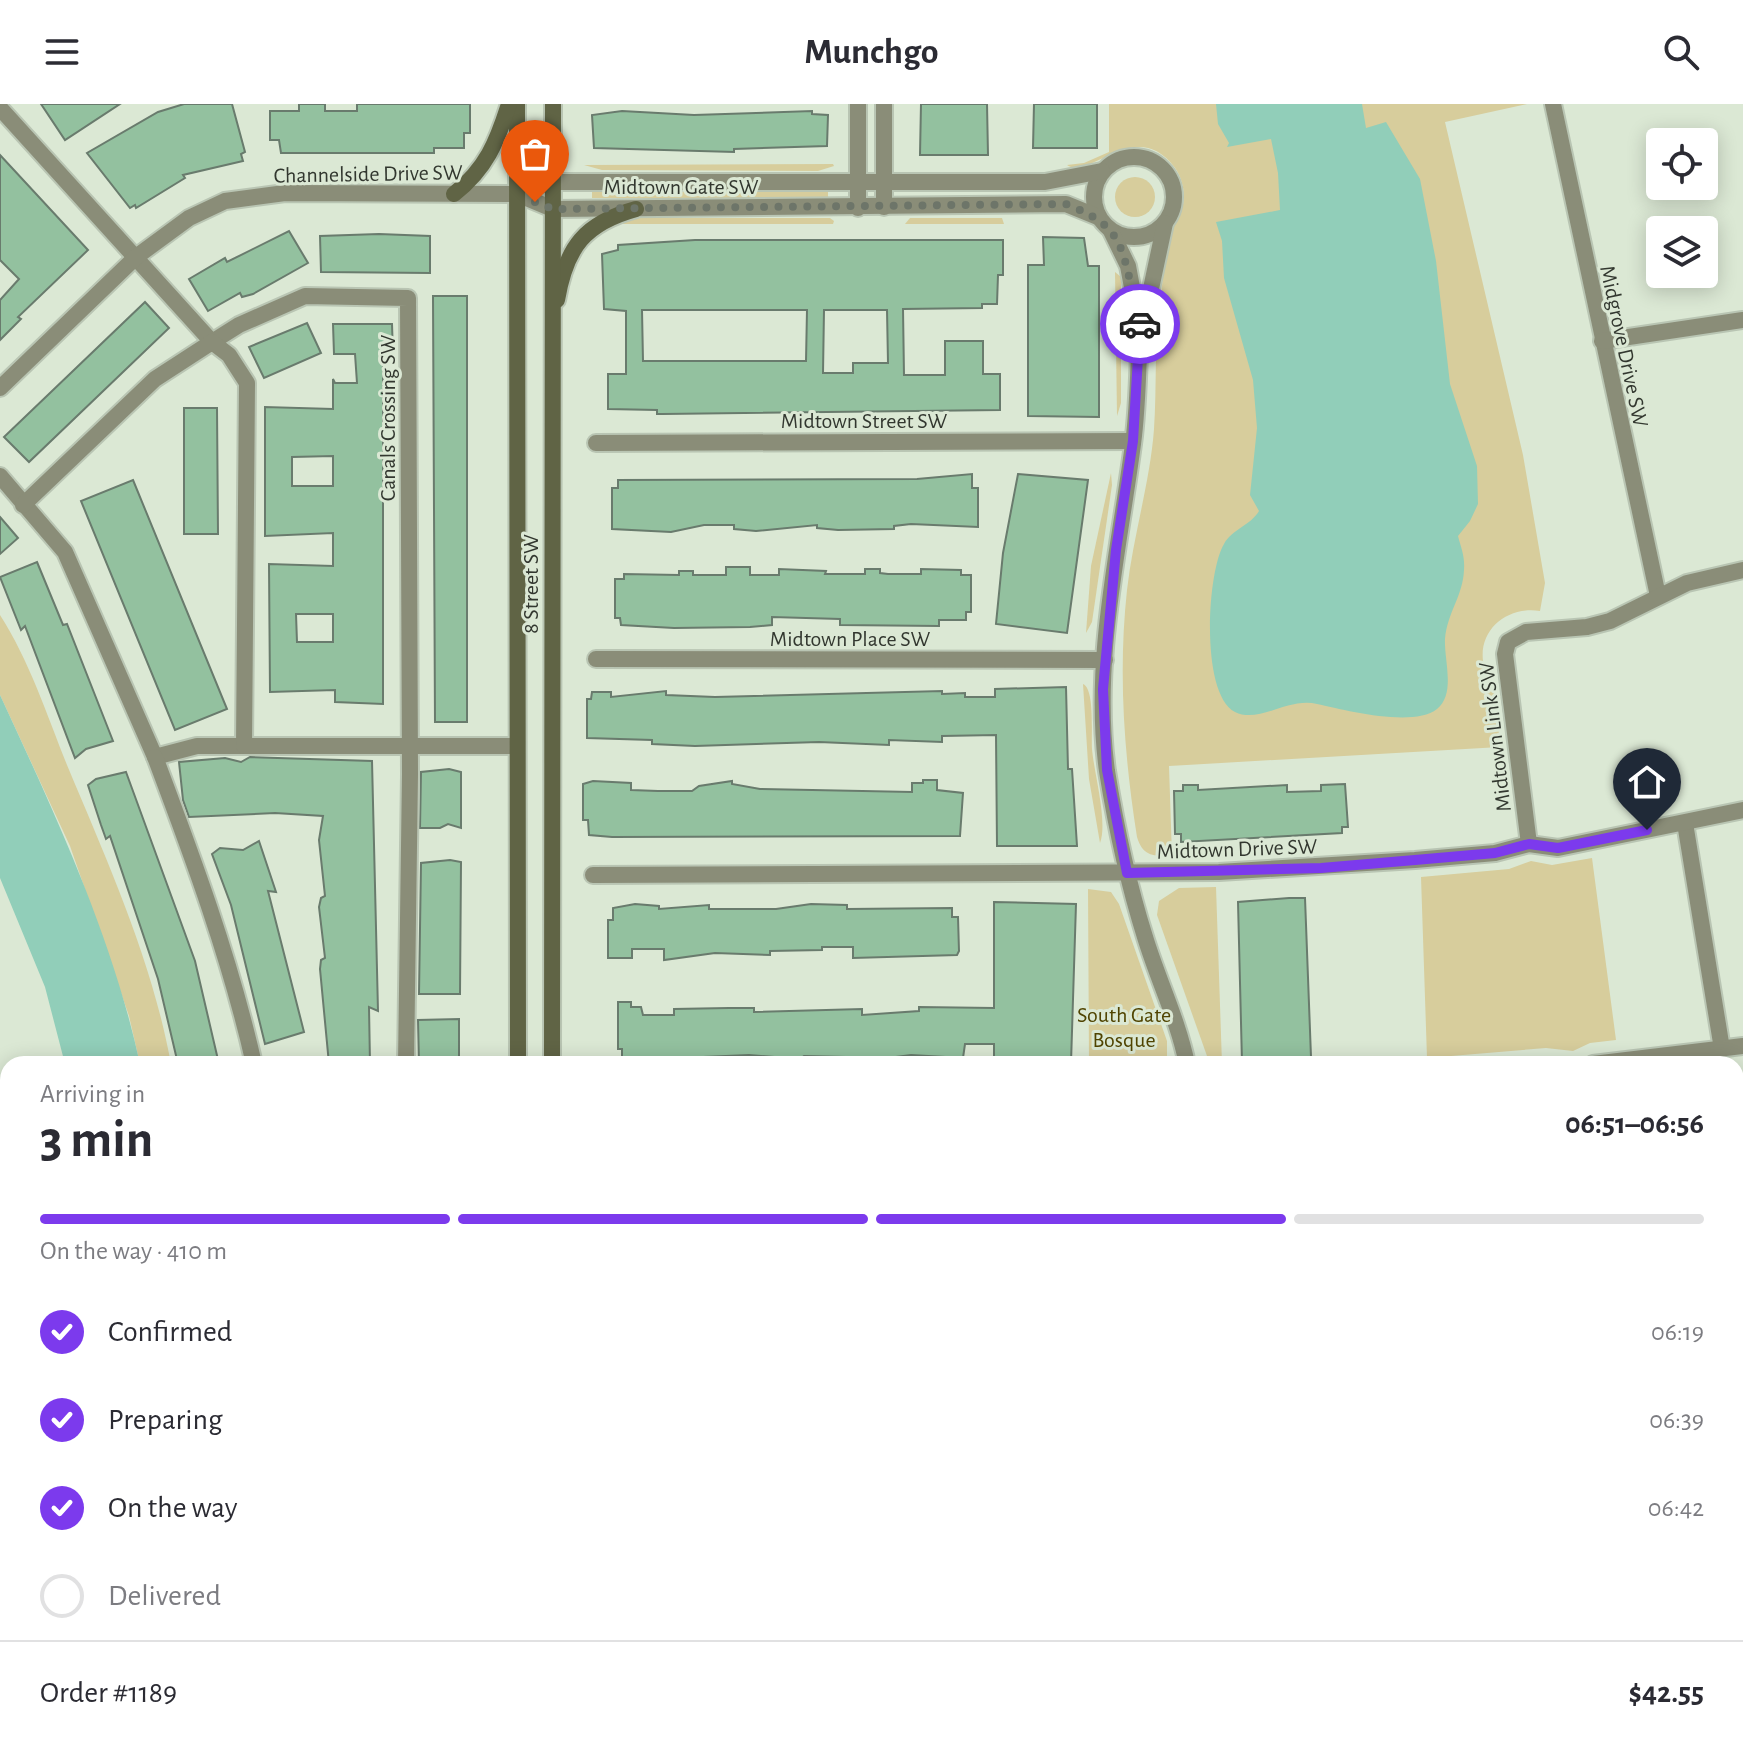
<!DOCTYPE html>
<meta charset="utf-8">
<style>
:root{--surface:#fff;--page:#f7f7f7;--text:#2b2b33;--muted:#7c7c81;--line:#e1e1e2;--accent:#7c3aed}
body{margin:0;font-family:"Alegreya Sans",sans-serif;background:var(--page);color:var(--text);height:100vh;display:flex;flex-direction:column;font-size:30px;white-space:nowrap}
*{box-sizing:border-box;margin:0}
p{font-size:26px;color:var(--muted)}
.icon{flex:none;width:44px;height:44px;fill:none;stroke:currentColor;stroke-width:2;stroke-linecap:round;stroke-linejoin:round}
.map{position:relative;flex:1;overflow:hidden}
.side{position:absolute;left:0px;top:952px;width:1744px;height:706px;display:flex;flex-direction:column;background:var(--surface);border-radius:24px 24px 0 0;box-shadow:0 4px 20px #0003}
.side>*{flex:none}
.tools{position:absolute;left:1646px;top:24px;display:grid;gap:16px}
.tools a{display:grid;place-items:center;width:72px;height:72px;border-radius:8px;background:var(--surface);box-shadow:0 4px 20px #0003;font-size:40px}
.pin{position:absolute;display:grid;place-items:center;width:68px;height:68px;color:#fff;margin:-82px -34px;border-radius:50% 50% 50% 0;rotate:-45deg;box-shadow:0 0 8px #0007}
.pin .icon{rotate:45deg}
.courier{position:absolute;display:grid;place-items:center;width:80px;height:80px;margin:-40px;border:6px solid #7c3aed;border-radius:50%;background:#fff;color:#222;box-shadow:0 2px 10px #0007}
.head em{font-style:normal;font-weight:700}
.head div{display:flex;flex-direction:column-reverse}
.head{display:flex;align-items:center;justify-content:space-between;height:136px;padding:0 40px}
h1{font-size:52px;font-weight:700;line-height:60px}
.bar{display:grid;grid-template-columns:repeat(4,1fr);gap:12px 8px;align-content:center;height:96px;padding:0 40px}
.bar i{height:10px;border-radius:6px;background:var(--line)}
.bar .current{background:var(--accent)}
.bar p{grid-column:span 4}
.line{display:flex;align-items:center;gap:20px;padding:0 40px;border-top:2px solid var(--line)}
.line div{flex:1}
ol{padding:0 40px;list-style:none}
li{display:flex;align-items:center;gap:24px;height:88px}
li p{margin-inline-start:auto}
li .icon{padding:8px;border-radius:50%;background:var(--accent);color:#fff;stroke-width:4}
li:last-child{color:var(--muted)}
li i{width:44px;height:44px;border:4px solid var(--line);border-radius:50%}
header{display:flex;justify-content:space-between;align-items:center;height:104px;padding:0 40px;background:var(--surface);font-size:36px;font-weight:700}
.map>svg:first-child{display:block}
.green{fill:#d7cd9c}
.water{fill:#91ceb9}
.building{fill:#93c19f;stroke:#697b6d;stroke-width:2;fill-rule:evenodd}
.lines{fill:none;stroke-linecap:round;stroke-linejoin:round}
.street-casing{stroke:#b9c5b3;stroke-width:20}
.secondary-casing{stroke:#b9c5b3;stroke-width:20}
.street{stroke:#8a8d78;stroke-width:16}
.secondary{stroke:#606445;stroke-width:16}
.done{stroke:#6d7569;stroke-width:8;stroke-dasharray:0 14.4}
.route{stroke:#7c3aed;stroke-width:10}
.labels{text-anchor:middle;stroke-width:6;stroke-linejoin:round;paint-order:stroke}
.street-label{font-size:22px;fill:#32372f;stroke:#dbe8d4}
.park-label{font-size:22px;fill:#504401;stroke:#dbe8d4}
</style>
<header><svg class="icon" aria-label="menu" viewBox="0 0 24 24"><path d="M4 6h16M4 12h16M4 18h16"/></svg>Munchgo<svg class="icon" aria-label="search" viewBox="0 0 24 24"><circle cx="10" cy="10" r="6"/><path d="M15 15l6 6"/></svg></header>
<div class="map">
<svg width="1743" height="1657" viewBox="0 0 1743 1657">
<rect width="100%" height="100%" fill="#dbe8d4"/>
<g class="green">
<path d="M1109 0H1527L1445 18 1523 351 1545 479 1540 507C1509 502 1479 524 1483 557 1484 568 1491 576 1494 586 1498 604 1498 624 1500 643L1169 662 1172 752C1154 752 1143 753 1137 733 1124 651 1118 569 1127 486 1133 432 1150 379 1154 325 1157 283 1154 240 1160 198 1163 175 1165 149 1172 127 1176 115 1184 106 1184 93 1184 84 1181 72 1175 64 1136 11 1090 77 1067 61L1084 59 1109 48Z"/>
<polygon points="584,61 833,60 834,62 818,67 602,66"/>
<circle cx="1135" cy="93" r="20"/>
<rect x="592" y="87" width="236" height="7"/>
<polygon points="640,114 830,114 834,117 833,120 614,120"/>
<polygon points="910,114 1002,114 1004,120 905,120"/>
<polygon points="1115,168 1121,173 1121,299 1117,312"/>
<polygon points="1111,369 1112,381 1092,518 1086,529 1091,462"/>
<path d="M0 511C29 556 47 611 67 661 108 759 152 856 171 960H140L129 912 70 742 0 591Z"/>
<path d="M1083 580C1095 585 1091 630 1092 645 1094 669 1108 718 1100 739L1089 675Z"/>
<polygon points="1592,754 1616,936 1590,939 1573,947 1546,944 1427,954 1421,773 1509,765 1531,757 1552,761"/>
<polygon points="1216,783 1222,960 1210,957 1207,952 1157,811 1159,797 1179,784"/>
<polygon points="1088,785 1111,788 1119,800 1167,937 1167,953 1163,952 1157,960 1089,960"/>
<polygon points="1396,1650 1681,1650 1678,1657 1399,1657"/>
</g>
<g class="water">
<path d="M1216 0H1362L1366 24 1386 18 1420 75 1436 157 1450 280 1477 362 1478 400 1470 417 1458 432C1461 444 1465 452 1464 466 1463 492 1447 509 1445 535 1444 556 1456 590 1437 605 1413 624 1345 606 1317 600 1288 593 1259 620 1235 608 1200 590 1207 468 1224 440 1232 425 1250 422 1259 407L1250 391 1257 324 1253 276 1224 174 1222 137 1216 118 1280 106 1278 69 1271 35 1227 43 1229 39 1218 20Z"/>
<path d="M0 591C55 710 112 831 140 960H65L45 883 0 774Z"/>
<polygon points="1430,1650 1584,1650 1583,1657 1433,1657"/>
</g>
<g class="building">
<polygon points="41,0 120,0 65,36"/>
<polygon points="184,0 232,0 245,48 241,50 243,57 183,71 185,74 136,104 135,101 130,104 87,49 158,8"/>
<polygon points="299,0 325,0 325,7 357,7 357,0 470,0 470,29 464,29 464,44 434,44 434,49 281,49 279,36 270,36 270,7 299,7"/>
<polygon points="921,0 987,0 988,51 920,51"/>
<polygon points="1034,0 1097,0 1097,44 1033,44"/>
<polygon points="622,7 694,11 812,7 812,10 828,11 827,42 734,45 734,48 594,44 592,11"/>
<polygon points="0,51 88,146 18,213 21,215 0,236 0,196 19,175 0,156"/>
<polygon points="289,127 308,159 253,190 242,193 240,189 208,207 189,175 225,154 227,158"/>
<polygon points="379,130 430,132 430,169 321,168 320,132"/>
<polygon points="1043,133 1084,134 1088,162 1099,162 1099,313 1028,312 1028,161 1044,161"/>
<path d="M695 136H1003V171H998L997 200H982V204L903 205 904 271H945V237H983V270H1000V306L663 310H657V306L608 305V270H626V207L604 205 602 150 618 146V141ZM642 206H807L806 257H643ZM824 206H887L888 259H853V269H823Z"/>
<polygon points="433,192 467,192 467,618 435,618"/>
<polygon points="145,198 169,224 29,358 4,333"/>
<polygon points="307,219 321,249 264,274 249,243"/>
<path d="M333 220H392L393 250H383V600L335 598V586L270 588 269 460 333 462V429L265 432V303L333 305V275L335 279H357L355 250H334ZM333 352V382H292V353ZM296 510H333V538H297Z"/>
<polygon points="184,304 217,304 218,430 184,430"/>
<polygon points="972,370 972,384 978,384 978,423 911,420 894,422 894,425 838,426 817,424 817,421 756,427 734,425 734,421 704,421 671,428 612,425 612,384 618,384 618,376 917,375"/>
<polygon points="1018,370 1088,376 1067,529 996,520 1003,449"/>
<polygon points="133,376 227,605 175,626 81,397"/>
<polygon points="0,413 18,434 0,450"/>
<polygon points="37,458 63,521 67,520 113,637 86,645 75,654 25,522 21,526 0,473"/>
<polygon points="726,463 750,463 750,471 779,471 779,465 826,467 825,470 865,470 865,465 880,465 880,469 888,470 921,470 921,465 961,466 961,471 971,471 971,508 966,508 966,516 939,516 939,522 840,521 840,515 772,513 772,521 750,523 674,524 621,521 620,514 615,514 615,475 624,475 624,470 679,471 679,467 693,467 693,471 726,471"/>
<polygon points="1066,583 1068,665 1072,665 1077,742 997,742 996,631 942,632 942,638 889,636 889,641 819,638 695,642 652,640 652,636 587,634 587,595 591,595 592,588 611,588 611,593 666,587 666,591 715,593 942,587 942,590 965,589 965,593 995,593 995,585"/>
<polygon points="250,653 372,657 378,907 369,903 370,960 329,960 320,865 321,856 325,854 319,803 321,794 325,792 319,736 323,712 275,709 189,713 183,696 179,658 225,654 241,658"/>
<polygon points="449,665 461,668 461,724 448,720 440,724 420,724 421,668"/>
<polygon points="126,668 195,857 219,960 178,960 158,875 110,732 106,735 101,721 88,681 96,675"/>
<polygon points="923,676 937,676 937,686 963,689 960,732 612,733 589,731 588,716 583,716 583,680 593,677 631,679 631,686 658,687 692,687 699,682 732,677 732,680 760,685 912,688 912,679 923,679"/>
<polygon points="1345,680 1348,723 1342,723 1342,729 1181,738 1181,730 1175,730 1174,687 1183,687 1183,681 1198,681 1198,686 1287,681 1287,688 1321,687 1321,681"/>
<polygon points="259,737 276,788 268,787 304,928 265,940 231,801 212,750 220,744 243,746"/>
<polygon points="450,756 461,758 460,890 419,890 421,759"/>
<polygon points="1289,794 1305,794 1311,953 1242,959 1238,798"/>
<polygon points="994,798 1076,800 1071,959 994,956 994,940 965,940 963,954 911,951 888,954 804,952 800,955 749,951 657,955 622,953 622,945 618,945 618,898 631,898 631,903 641,903 643,911 674,911 674,905 729,904 754,904 754,908 862,905 862,911 919,907 919,903 994,904"/>
<polygon points="635,800 659,802 659,805 709,801 709,805 776,805 811,800 847,801 847,805 952,804 952,813 958,813 959,847 957,851 853,854 853,843 822,843 822,846 770,847 770,851 715,849 664,856 664,845 632,845 632,854 608,854 608,816 613,816 613,804"/>
<polygon points="459,915 459,960 419,960 418,916"/>
</g>
<g class="lines">
<defs>
<g id="street">
<polyline points="1553,0 1658,492"/>
<polyline points="0,4 212,238 239,221 305,192 408,194 410,670 406,960"/>
<circle cx="1134" cy="93" r="40"/>
<polyline points="517,90 553,105 1066,100 1098,113"/>
<polyline points="884,103 884,0"/>
<polyline points="858,104 858,0"/>
<path d="M1165 119 1149 194 1141 206C1138 250 1139 296 1133 340 1119 447 1092 558 1107 667 1116 723 1128 779 1145 833 1158 876 1178 916 1187 960"/>
<polyline points="1111,127 1128,162 1134,194 1141,206"/>
<polyline points="1602,237 1743,216"/>
<polyline points="0,284 136,153 189,114 225,97 285,89 517,90 552,78 1045,78 1102,67"/>
<polyline points="596,339 1133,337"/>
<polyline points="0,372 65,448 155,653 197,642 244,642"/>
<polyline points="23,401 155,275 212,238 229,251 247,279 244,642 517,642"/>
<polyline points="596,555 1105,556"/>
<path d="M155 653C193 754 230 854 254 960"/>
<polyline points="1685,719 1722,945"/>
<polyline points="1529,740 1505,550 1508,538 1526,528 1587,523 1610,517 1687,479 1743,466"/>
<polyline points="593,771 1219,768 1415,756 1495,749 1529,740 1558,744 1743,706"/>
<polyline points="1593,960 1743,942"/>
<polyline points="0,1172 8,1182"/>
<polyline points="1736,1266 1743,1265"/>
<polyline points="0,1431 8,1426"/>
<polyline points="375,1650 375,1657"/>
<polyline points="697,1650 698,1657"/>
<polyline points="1013,1650 1015,1657"/>
<polyline points="1272,1650 1275,1657"/>
<polyline points="43,1657 54,1650"/>
</g>
<g id="secondary">
<polyline points="517,0 518,960"/>
<path d="M454 90C486 65 497 38 509 0"/>
<path d="M557 196C566 143 585 119 636 105"/>
<polyline points="552,960 553,0"/>
<polyline points="519,1650 520,1657"/>
<polyline points="554,1650 554,1657"/>
</g>
</defs>
<use href="#street" class="street-casing"/>
<use href="#secondary" class="secondary-casing"/>
<use href="#street" class="street"/>
<use href="#secondary" class="secondary"/>
</g>
<g class="lines">
<path class="done" d="M535 98 553 105 1066 100C1119 121 1121 137 1133 190 1136 202 1141 207 1140 220"/>
<polyline class="route" points="1140,220 1133,337 1116,446 1103,585 1107,666 1127,769 1321,764 1415,756 1495,749 1529,740 1558,744 1647,726"/>
</g>
<g class="labels">
<g class="street-label">
<text transform="translate(368 69) rotate(-1)" y="8">Channelside Drive SW</text>
<text x="681" y="90">Midtown Gate SW</text>
<text transform="translate(1625 242) rotate(78)" y="8">Midgrove Drive SW</text>
<text transform="translate(387 314) rotate(-90)" y="8">Canals Crossing SW</text>
<text x="864" y="324">Midtown Street SW</text>
<text transform="translate(530 480) rotate(-90)" y="8">8 Street SW</text>
<text x="850" y="542">Midtown Place SW</text>
<text transform="translate(1494 633) rotate(-97)" y="8">Midtown Link SW</text>
<text transform="translate(1237 744) rotate(-2)" y="8">Midtown Drive SW</text>
</g>
<g class="park-label">
<text x="1124" y="918">South Gate<tspan x="1124" dy="25">Bosque</tspan></text>
</g>
</g>
</svg>
<div class="tools">
<a><svg class="icon" aria-label="locate" viewBox="0 0 24 24"><circle cx="12" cy="12" r="6"/><path d="M12 2v4M12 18v4M2 12h4M18 12h4"/></svg></a>
<a><svg class="icon" aria-label="layers" viewBox="0 0 24 24"><path d="M12 4l9 5-9 5-9-5zM3 14l9 5 9-5"/></svg></a>
</div>
<div class="pin" style="left:535px;top:98px;background:#ea580c"><svg class="icon" aria-label="bag" viewBox="0 0 24 24"><path d="M5 8h14l-1 12H6zM9 8a3 3 0 0 1 6 0"/></svg></div>
<div class="pin" style="left:1647px;top:726px;background:#1f2937"><svg class="icon" aria-label="home" viewBox="0 0 24 24"><path d="M3 11l9-7 9 7M6 9v11h12V9"/></svg></div>
<div class="courier" style="left:1140px;top:220px"><svg class="icon" aria-label="car" viewBox="0 0 24 24"><path d="M5 17H2v-5l4-1 3-4h7l3 4 3 1v5h-3M9 17h6M6 11h13"/><circle cx="7" cy="17" r="2"/><circle cx="17" cy="17" r="2"/></svg></div>
<section class="side">
<div class="head"><div><h1>3 min</h1><p>Arriving in</p></div><em>06:51–06:56</em></div>
<div class="bar"><i class="current"></i><i class="current"></i><i class="current"></i><i></i><p>On the way · 410 m</p></div>
<ol>
<li><svg class="icon" aria-label="check" viewBox="0 0 24 24"><path d="M5 12l5 5 9-10"/></svg>Confirmed<p>06:19</p></li>
<li><svg class="icon" aria-label="check" viewBox="0 0 24 24"><path d="M5 12l5 5 9-10"/></svg>Preparing<p>06:39</p></li>
<li><svg class="icon" aria-label="check" viewBox="0 0 24 24"><path d="M5 12l5 5 9-10"/></svg>On the way<p>06:42</p></li>
<li><i></i>Delivered</li>
</ol>
<div class="line" style="height:104px"><div>Order #1189</div><b>$42.55</b></div>
</section>
</div>
